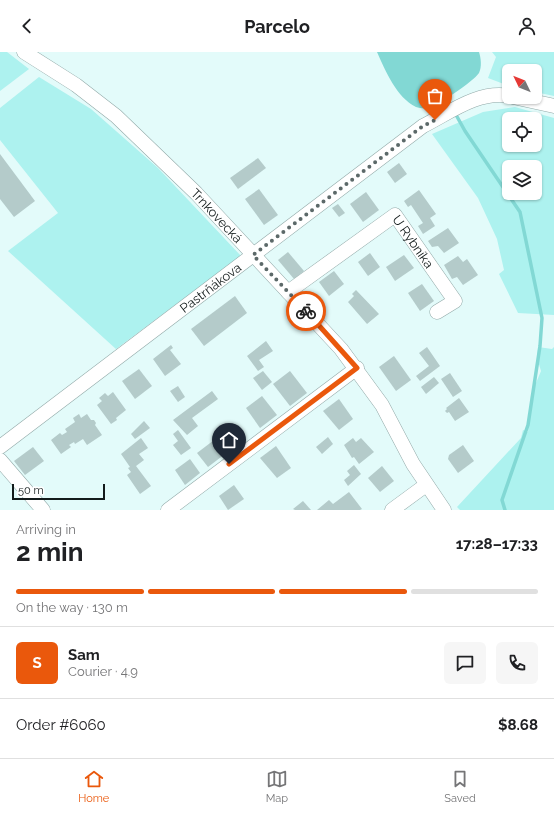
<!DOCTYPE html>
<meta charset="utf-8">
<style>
:root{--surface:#fff;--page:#f6f6f6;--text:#202124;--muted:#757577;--line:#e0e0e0;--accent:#ea580c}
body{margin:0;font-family:Raleway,sans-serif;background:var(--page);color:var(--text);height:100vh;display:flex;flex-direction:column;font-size:15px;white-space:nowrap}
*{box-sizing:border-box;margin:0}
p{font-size:13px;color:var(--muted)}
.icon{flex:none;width:22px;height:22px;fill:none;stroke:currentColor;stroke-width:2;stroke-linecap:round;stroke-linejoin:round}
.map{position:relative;height:458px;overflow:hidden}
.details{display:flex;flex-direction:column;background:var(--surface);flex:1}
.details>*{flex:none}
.needle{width:26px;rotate:313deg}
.buttons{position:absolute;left:502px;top:12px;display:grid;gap:8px}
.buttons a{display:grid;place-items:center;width:40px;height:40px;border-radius:6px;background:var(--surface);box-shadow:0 1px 3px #0004;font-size:20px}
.scale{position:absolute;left:12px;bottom:10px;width:93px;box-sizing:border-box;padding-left:4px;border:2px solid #131b1b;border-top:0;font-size:11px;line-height:14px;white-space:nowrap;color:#131b1b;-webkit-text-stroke:3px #fff;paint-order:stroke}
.pin{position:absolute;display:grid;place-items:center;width:34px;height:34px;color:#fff;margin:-41px -17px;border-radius:50% 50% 50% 0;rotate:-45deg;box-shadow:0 0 4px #0007}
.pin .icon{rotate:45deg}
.courier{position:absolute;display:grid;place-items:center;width:40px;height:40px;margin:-20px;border:3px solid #ea580c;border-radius:50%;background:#fff;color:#222;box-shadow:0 1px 5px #0007}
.summary em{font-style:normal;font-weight:700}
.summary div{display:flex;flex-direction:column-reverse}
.summary{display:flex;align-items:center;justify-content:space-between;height:68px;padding:0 16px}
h1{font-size:26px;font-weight:700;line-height:30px}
.bar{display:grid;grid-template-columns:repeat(4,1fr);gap:6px 4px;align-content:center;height:48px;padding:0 16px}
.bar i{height:5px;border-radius:3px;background:var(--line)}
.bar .selected{background:var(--accent)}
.bar p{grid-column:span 4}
.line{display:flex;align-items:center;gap:10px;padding:0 16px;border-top:1px solid var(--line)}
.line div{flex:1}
.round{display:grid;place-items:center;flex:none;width:42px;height:42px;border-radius:6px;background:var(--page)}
header{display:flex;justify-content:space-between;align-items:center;height:52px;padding:0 16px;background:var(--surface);font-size:18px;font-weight:700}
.menu{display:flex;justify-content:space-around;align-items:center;height:56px;border-top:1px solid var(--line);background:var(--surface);font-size:11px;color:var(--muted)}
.menu a{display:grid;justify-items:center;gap:2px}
.menu .selected{color:var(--accent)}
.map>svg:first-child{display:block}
.green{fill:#adf2ef;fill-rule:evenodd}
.water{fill:#82d8d4}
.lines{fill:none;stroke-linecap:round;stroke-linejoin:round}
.stream{stroke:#82d8d4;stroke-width:3.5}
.building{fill:#b4cbca}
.minor-casing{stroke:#92a9a8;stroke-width:15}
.minor{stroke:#fff;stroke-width:14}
.done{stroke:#5c6969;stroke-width:4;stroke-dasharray:0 7.2}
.route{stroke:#ea580c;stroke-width:5}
.labels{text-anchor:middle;stroke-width:3;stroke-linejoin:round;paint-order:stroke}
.street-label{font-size:13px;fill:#131b1b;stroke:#fff}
</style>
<header><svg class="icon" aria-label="back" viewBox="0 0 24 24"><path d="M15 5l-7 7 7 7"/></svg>Parcelo<svg class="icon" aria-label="person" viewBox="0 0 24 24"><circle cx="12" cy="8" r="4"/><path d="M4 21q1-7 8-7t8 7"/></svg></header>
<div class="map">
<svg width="554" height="458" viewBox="0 0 554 458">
<rect width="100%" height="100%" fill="#e3fbfa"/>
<g class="green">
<polygon points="0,0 7,0 29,17 0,39"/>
<polygon points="492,0 554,0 554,44 535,40 535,19 509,19 509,34 488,26 496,5"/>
<polygon points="39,25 91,57 158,116 241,204 116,297 8,199 58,161 0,88 0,56"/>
<path d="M515 55 554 66V263L518 261 499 222 504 218 497 187 478 146 432 82 483 60ZM509 67H535V93H509ZM509 115H535V141H509Z"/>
<polygon points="538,295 552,297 554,295 554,458 460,458 457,455 521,386 523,378 528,380 531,343 541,319 537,306"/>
</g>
<path class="water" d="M377 0H479C481 6 482 15 479 21 473 30 438 53 428 56 425 57 419 56 416 55 397 46 385 18 377 0Z"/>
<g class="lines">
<g class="stream">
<polyline points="444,42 452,56"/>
<polyline points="455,61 465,79 520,160 542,266 540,294 528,373 502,448 505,458"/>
</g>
</g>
<g class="building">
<polygon points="0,102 35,149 14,165 0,147"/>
<polygon points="258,106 266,116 238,137 230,126"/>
<polygon points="399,111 407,122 395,131 387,120"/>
<polygon points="259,137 278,163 264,173 245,147"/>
<polygon points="419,138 436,162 430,166 435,174 423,182 418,174 423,171 411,153 408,155 404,149"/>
<polygon points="366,140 379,158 363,170 350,152"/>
<polygon points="338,152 345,161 339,165 332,156"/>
<polygon points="448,176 459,191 444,201 438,194 432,195 428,189"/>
<polygon points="288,200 304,219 294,227 278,208"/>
<polygon points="370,201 380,215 368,224 358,210"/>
<polygon points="404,203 414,216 395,229 386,215"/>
<polygon points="458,204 463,210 467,207 478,223 463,233 457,225 452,227 444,213"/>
<polygon points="334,219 344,232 329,244 319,230"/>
<polygon points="422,232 434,249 420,259 408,241"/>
<polygon points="356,238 379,262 367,272 348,250 354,244 352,242"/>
<polygon points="235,244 247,261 204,294 191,277"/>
<polygon points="266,289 273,299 259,308 264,315 258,319 247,304"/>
<polygon points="171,293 173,296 170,298 181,312 165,324 153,307"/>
<polygon points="427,295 440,314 420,329 416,324 429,314 419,301"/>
<polygon points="394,304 411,328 396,339 379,315"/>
<polygon points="139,317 152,334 135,347 122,329"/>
<polygon points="263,319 272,330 262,338 253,326"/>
<polygon points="290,319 307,341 290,354 273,332"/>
<polygon points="450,321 462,339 453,345 441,327"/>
<polygon points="434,325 439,331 426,342 421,335"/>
<polygon points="178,334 185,345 178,350 170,339"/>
<polygon points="212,339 218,347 192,366 198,374 187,383 173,368"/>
<polygon points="113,340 126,358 116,366 117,368 111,372 97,353 102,349 99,346 105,341 108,344"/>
<polygon points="262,344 277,363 260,376 246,356"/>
<polygon points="459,346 469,360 455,369 449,360 447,361 445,359 447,357 446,356"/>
<polygon points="339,347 353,367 339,378 323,359"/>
<polygon points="79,362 81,366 87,362 91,368 94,368 96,371 95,373 102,383 87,393 83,387 75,392 74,390 69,393 71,395 61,402 51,388 60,381 62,383 67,380 65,377 75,370 73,366"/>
<polygon points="144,369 150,376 135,387 131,382"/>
<polygon points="178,378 191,396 181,403 173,393 178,389 173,382"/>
<polygon points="218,385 229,399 208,415 197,401"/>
<polygon points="328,385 333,392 322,402 316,395"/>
<polygon points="141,386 148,396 139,402 144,408 136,414 151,434 140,442 127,423 131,420 128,416 130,415 121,402"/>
<polygon points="353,386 356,390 361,386 374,400 359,412 354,405 352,406 344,393"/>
<polygon points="463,393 474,409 458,421 448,407 449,403"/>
<polygon points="276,394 291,416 277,426 260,406"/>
<polygon points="33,395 44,409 25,423 14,409"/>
<polygon points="190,407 200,421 185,433 175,418"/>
<polygon points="354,413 361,422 348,434 344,428 350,423 347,419"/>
<polygon points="382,414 394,429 380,440 368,426"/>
<polygon points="234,433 244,447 228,458 219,444"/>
<polygon points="349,440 362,457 360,458 317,458 329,448 333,452"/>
<polygon points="303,449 311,458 295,458 293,457"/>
</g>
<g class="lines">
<defs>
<g id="minor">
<path id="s1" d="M24 0 76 33 116 64 196 141 341 297 382 353 413 412 444 458"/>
<polyline points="513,45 554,54"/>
<path id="s2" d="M288 240 395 163 455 249 437 260"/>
<path id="s3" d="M0 395 423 74C449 61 479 38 509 44"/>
<polyline points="0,408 43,458"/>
<polyline points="168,458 357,316"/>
<polyline points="392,458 426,433"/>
</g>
</defs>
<use href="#minor" class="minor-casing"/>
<use href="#minor" class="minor"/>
</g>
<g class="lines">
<polyline class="done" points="306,259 253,203 423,74 435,68"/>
<polyline class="route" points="229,412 357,316 306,259"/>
</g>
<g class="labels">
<g class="street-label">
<text dy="5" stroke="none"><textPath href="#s1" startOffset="254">Trnkovecká</textPath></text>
<text dy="5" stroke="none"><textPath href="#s2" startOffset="164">U Rybníka</textPath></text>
<text dy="5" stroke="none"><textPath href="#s3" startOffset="264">Pastrňákova</textPath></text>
</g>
</g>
</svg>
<div class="buttons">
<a><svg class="needle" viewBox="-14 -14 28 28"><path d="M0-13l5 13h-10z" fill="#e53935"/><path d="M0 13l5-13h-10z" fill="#757577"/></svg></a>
<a><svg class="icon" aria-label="locate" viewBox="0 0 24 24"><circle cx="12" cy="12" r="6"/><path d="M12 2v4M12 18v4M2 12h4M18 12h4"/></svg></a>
<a><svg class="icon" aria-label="layers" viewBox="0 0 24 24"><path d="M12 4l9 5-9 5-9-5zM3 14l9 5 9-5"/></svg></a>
</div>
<div class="scale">50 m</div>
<div class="pin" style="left:435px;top:68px;background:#ea580c"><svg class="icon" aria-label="bag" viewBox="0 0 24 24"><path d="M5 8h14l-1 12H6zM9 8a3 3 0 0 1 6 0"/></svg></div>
<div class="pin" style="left:229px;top:412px;background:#1f2937"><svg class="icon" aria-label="home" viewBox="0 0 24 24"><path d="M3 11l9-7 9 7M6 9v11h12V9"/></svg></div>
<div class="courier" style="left:306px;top:259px"><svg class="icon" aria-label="bike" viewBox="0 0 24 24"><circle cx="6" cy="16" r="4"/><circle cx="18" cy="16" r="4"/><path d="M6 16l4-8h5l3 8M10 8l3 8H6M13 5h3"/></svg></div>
</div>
<section class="details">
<div class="summary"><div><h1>2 min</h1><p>Arriving in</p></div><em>17:28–17:33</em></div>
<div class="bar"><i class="selected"></i><i class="selected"></i><i class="selected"></i><i></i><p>On the way · 130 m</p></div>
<div class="line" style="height:72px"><b class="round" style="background:var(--accent);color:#fff">S</b><div><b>Sam</b><p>Courier · 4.9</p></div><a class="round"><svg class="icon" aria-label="chat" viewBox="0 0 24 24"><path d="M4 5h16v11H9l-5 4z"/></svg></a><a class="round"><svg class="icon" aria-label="phone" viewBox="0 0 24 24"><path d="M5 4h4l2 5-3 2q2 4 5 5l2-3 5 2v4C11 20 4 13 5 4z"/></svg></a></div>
<div class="line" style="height:52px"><div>Order #6060</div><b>$8.68</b></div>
</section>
<nav class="menu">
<a class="selected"><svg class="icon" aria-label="home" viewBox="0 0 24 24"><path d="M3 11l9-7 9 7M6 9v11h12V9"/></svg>Home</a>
<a><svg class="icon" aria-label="map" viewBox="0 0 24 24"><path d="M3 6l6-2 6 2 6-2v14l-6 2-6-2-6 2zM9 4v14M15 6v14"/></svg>Map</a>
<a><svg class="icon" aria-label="saved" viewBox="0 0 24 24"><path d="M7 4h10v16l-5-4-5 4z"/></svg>Saved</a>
</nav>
